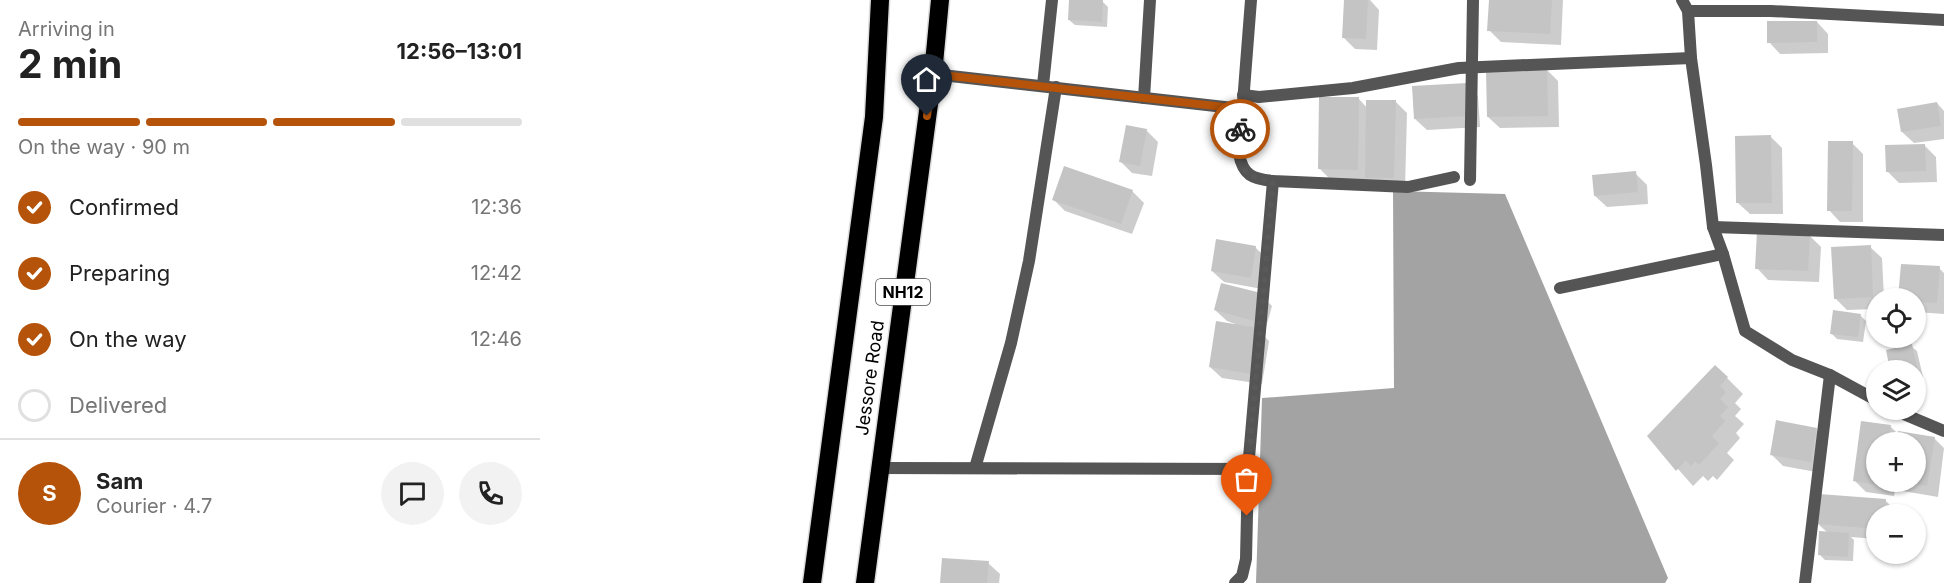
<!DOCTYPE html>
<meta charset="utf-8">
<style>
:root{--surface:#fff;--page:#f2f2f2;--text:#222;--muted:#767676;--line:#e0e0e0;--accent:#b45309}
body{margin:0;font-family:Inter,sans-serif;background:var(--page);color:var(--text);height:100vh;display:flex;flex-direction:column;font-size:22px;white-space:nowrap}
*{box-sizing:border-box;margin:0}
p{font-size:20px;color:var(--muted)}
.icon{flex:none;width:33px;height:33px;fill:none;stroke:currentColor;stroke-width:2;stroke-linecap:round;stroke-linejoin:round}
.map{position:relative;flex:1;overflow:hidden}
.sheet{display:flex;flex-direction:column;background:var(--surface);width:540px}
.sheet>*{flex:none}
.controls{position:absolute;left:1326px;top:288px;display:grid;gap:12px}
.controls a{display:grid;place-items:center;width:60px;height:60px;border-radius:50%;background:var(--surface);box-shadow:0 2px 4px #0004;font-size:30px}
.pin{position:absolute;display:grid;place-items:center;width:51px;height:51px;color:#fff;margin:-62px -26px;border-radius:50% 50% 50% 0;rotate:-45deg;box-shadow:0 0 6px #0007}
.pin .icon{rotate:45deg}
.courier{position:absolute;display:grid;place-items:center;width:60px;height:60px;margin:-30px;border:4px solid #b45309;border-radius:50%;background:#fff;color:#222;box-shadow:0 2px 8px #0007}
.headline em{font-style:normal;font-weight:700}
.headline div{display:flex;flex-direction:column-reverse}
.headline{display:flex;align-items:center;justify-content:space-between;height:102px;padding:0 18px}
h1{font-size:39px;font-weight:700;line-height:45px}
.bar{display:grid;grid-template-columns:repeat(4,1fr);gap:9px 6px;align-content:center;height:72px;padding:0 18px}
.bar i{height:8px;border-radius:4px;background:var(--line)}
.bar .selected{background:var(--accent)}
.bar p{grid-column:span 4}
.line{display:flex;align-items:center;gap:15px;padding:0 18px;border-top:2px solid var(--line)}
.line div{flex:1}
.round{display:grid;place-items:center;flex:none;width:63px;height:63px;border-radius:32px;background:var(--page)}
ol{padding:0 18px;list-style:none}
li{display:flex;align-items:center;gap:18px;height:66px}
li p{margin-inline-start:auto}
li .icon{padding:6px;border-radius:50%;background:var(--accent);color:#fff;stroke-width:4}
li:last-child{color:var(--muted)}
li i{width:33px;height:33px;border:3px solid var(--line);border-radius:50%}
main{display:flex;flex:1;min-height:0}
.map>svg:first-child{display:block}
.water{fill:#a3a3a3}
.shadow{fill:#0003;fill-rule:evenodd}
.building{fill:#c4c4c4}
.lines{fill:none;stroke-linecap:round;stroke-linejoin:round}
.highway-casing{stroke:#dbdbdb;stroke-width:21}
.street{stroke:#555;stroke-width:12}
.highway{stroke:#000;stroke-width:18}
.done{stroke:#595959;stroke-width:6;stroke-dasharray:0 10.8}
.route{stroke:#b45309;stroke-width:8}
.labels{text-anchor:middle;stroke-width:4.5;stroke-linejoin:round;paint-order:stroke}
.shield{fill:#fff;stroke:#4c4c4c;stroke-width:1.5}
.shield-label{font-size:16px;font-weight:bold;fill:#000}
.street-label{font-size:18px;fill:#000;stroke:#fff}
</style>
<main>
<section class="sheet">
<div class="headline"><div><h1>2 min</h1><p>Arriving in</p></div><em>12:56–13:01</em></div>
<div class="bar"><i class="selected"></i><i class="selected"></i><i class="selected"></i><i></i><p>On the way · 90 m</p></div>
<ol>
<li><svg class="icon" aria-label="check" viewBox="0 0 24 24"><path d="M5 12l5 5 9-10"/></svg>Confirmed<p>12:36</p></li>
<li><svg class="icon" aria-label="check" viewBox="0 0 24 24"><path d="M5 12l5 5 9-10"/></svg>Preparing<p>12:42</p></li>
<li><svg class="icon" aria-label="check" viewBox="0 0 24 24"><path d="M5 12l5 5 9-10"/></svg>On the way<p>12:46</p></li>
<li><i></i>Delivered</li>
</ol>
<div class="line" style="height:108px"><b class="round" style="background:var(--accent);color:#fff">S</b><div><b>Sam</b><p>Courier · 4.7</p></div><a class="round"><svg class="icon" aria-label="chat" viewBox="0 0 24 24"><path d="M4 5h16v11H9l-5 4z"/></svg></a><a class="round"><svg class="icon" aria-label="phone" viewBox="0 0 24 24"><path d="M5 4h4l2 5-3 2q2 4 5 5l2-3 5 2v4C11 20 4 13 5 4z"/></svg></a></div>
</section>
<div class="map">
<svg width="1404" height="583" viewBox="0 0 1404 583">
<rect width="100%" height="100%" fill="#fff"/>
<polygon class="water" points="853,191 965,194 1128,578 1125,583 716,583 722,398 854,388"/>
<g class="shadow">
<polygon points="530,0 570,0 561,0 568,7 567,27 535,25 529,20"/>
<polygon points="805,0 830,0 839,10 837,50 815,49 803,37"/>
<polygon points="951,0 1023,0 1021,45 961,42 949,30"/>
<polygon points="1277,22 1288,34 1288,53 1240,54 1229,42"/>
<polygon points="1006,69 1018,81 1019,127 960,128 948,117"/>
<polygon points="927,84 938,96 940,127 887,130 875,119"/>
<polygon points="819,99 827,108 855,101 867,113 865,189 791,180 780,169"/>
<polygon points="1397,103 1404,111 1404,139 1374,143 1362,132"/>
<polygon points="606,130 618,142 612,176 592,173 581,162"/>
<polygon points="1231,137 1242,148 1243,214 1210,214 1198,203"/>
<polygon points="1312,143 1323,154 1323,222 1300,222 1289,210"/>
<polygon points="1384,145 1396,157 1397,182 1359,183 1348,172"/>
<polygon points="1095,173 1107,185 1108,204 1067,207 1055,196"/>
<polygon points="592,191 604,203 592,234 525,211 513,199"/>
<polygon points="1269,235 1281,247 1279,282 1228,280 1217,268"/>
<polygon points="715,247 727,259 722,289 684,282 672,271"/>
<polygon points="1330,247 1342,258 1344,298 1336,298 1336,309 1307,310 1295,298"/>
<polygon points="1362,266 1399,268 1404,273 1404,314 1376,312 1376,298 1360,298"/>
<polygon points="720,294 732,306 725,331 717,329 729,341 722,384 682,378 670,367 695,324 687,321 675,310"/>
<polygon points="1320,315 1326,321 1323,342 1297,339 1292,334"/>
<polygon points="1371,346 1377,351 1383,377 1376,378 1376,370 1352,370 1348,351"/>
<polygon points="1187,378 1203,394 1195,403 1201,409 1195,416 1204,424 1196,433 1200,438 1187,453 1194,460 1177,480 1173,476 1168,481 1163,476 1153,486 1109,436"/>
<path d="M1322 423 1351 427 1359 435 1394 438 1404 448 1398 497 1363 491 1356 484 1354 496 1326 492 1314 480ZM1336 442H1376V482H1336Z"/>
<polygon points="1276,429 1288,441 1282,473 1243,466 1231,454"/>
<polygon points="1345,500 1357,512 1356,514 1336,514 1336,539 1311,537 1314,540 1313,561 1285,560 1280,555 1288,533 1278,524"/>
<polygon points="448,563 460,574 459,583 401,583"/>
</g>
<g class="building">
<polygon points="529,0 563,0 562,22 528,20"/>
<polygon points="804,0 828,0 826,39 802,38"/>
<polygon points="949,0 1012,0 1010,34 947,31"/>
<polygon points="1227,21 1277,21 1277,42 1227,43"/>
<polygon points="1007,68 1008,116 947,117 946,70"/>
<polygon points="927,83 929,116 874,119 872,86"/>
<polygon points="779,97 819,97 818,170 778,169"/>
<polygon points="826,100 856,100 854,178 825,178"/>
<polygon points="1397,102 1401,126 1361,132 1357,109"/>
<polygon points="586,125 607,129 600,166 579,162"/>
<polygon points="1231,135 1232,203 1196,203 1195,136"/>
<polygon points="1288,141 1313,141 1312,211 1287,211"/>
<polygon points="1385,144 1386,171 1346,172 1345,145"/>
<polygon points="524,166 593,190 581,224 512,200"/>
<polygon points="1096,171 1098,192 1054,196 1052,175"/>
<polygon points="1217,231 1270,234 1268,271 1215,269"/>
<polygon points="676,239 716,246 711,278 671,271"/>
<polygon points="1331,245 1333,297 1294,299 1291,247"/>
<polygon points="1361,264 1400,266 1397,303 1376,302 1376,298 1358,298"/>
<polygon points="681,283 721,293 714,321 674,310"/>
<polygon points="1293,310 1321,314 1318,337 1290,334"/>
<polygon points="676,321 718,328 711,374 669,367"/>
<polygon points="1372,344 1378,371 1350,370 1346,350"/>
<polygon points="1175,365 1188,377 1180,386 1186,392 1180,399 1188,407 1180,416 1185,421 1172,436 1179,443 1159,465 1155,461 1151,466 1146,460 1136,471 1107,436"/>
<polygon points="1236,420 1277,428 1271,462 1230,455"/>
<polygon points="1321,421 1351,425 1349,442 1336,442 1336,482 1343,482 1343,486 1313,481"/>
<polygon points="1358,431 1395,437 1387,486 1365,483 1376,482 1376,442 1356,442"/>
<polygon points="1279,494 1346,499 1344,514 1336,514 1336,529 1277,524"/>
<polygon points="1279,531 1309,533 1308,557 1278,555"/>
<polygon points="402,558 449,561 447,583 400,583"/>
</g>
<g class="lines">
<defs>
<g id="highway">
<polyline points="272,583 334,117 340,0"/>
<polyline points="325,583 393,74 400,0"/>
</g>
</defs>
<use href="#highway" class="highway-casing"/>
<g class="street">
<path d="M711 0 699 154C703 175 712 179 733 181L868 187 914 177"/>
<polyline points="1142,0 1148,11 1151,58 1166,165 1173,227 1183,254 1205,331 1252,360 1290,375 1336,400"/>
<polyline points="1148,11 1231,11 1404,20"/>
<polyline points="393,74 702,109"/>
<polyline points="503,85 512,0"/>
<polyline points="703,95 719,97 813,88 919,68 1151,58"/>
<polyline points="604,98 610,0"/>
<polyline points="930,180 933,0"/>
<polyline points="1173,227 1404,235"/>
<polyline points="1020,288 1183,254"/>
<polyline points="1354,410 1404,431"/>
<polyline points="340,468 708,469"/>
<polyline points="435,468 471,343 489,261 516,87"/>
<polyline points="695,583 702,576 706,559 708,469 733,181"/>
<polyline points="1265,583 1290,375"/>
</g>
<use href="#highway" class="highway"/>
</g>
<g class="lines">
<path class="done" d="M700 129C698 160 696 178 733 181L708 469 707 516"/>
<polyline class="route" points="387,116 393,74 702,109 700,129"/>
</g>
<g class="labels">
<rect class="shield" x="336" y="279" width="54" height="26" rx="4.5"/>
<g class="shield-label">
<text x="363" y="298">NH12</text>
</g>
<g class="street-label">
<text transform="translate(330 378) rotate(-82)" y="6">Jessore Road</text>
</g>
</g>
</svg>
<div class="controls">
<a><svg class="icon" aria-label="locate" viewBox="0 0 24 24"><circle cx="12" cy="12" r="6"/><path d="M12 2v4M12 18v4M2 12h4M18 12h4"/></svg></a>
<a><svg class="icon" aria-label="layers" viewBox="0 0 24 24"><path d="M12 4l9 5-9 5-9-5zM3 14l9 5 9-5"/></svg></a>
<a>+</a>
<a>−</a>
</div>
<div class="pin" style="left:707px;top:516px;background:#ea580c"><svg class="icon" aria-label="bag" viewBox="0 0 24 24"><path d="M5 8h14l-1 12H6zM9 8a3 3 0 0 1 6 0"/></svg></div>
<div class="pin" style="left:387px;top:116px;background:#1f2937"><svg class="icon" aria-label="home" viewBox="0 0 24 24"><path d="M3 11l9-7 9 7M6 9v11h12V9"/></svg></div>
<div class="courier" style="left:700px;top:129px"><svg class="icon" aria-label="bike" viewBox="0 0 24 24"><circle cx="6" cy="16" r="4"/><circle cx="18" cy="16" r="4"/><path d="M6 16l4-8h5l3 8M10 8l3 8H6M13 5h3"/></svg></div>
</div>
</main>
